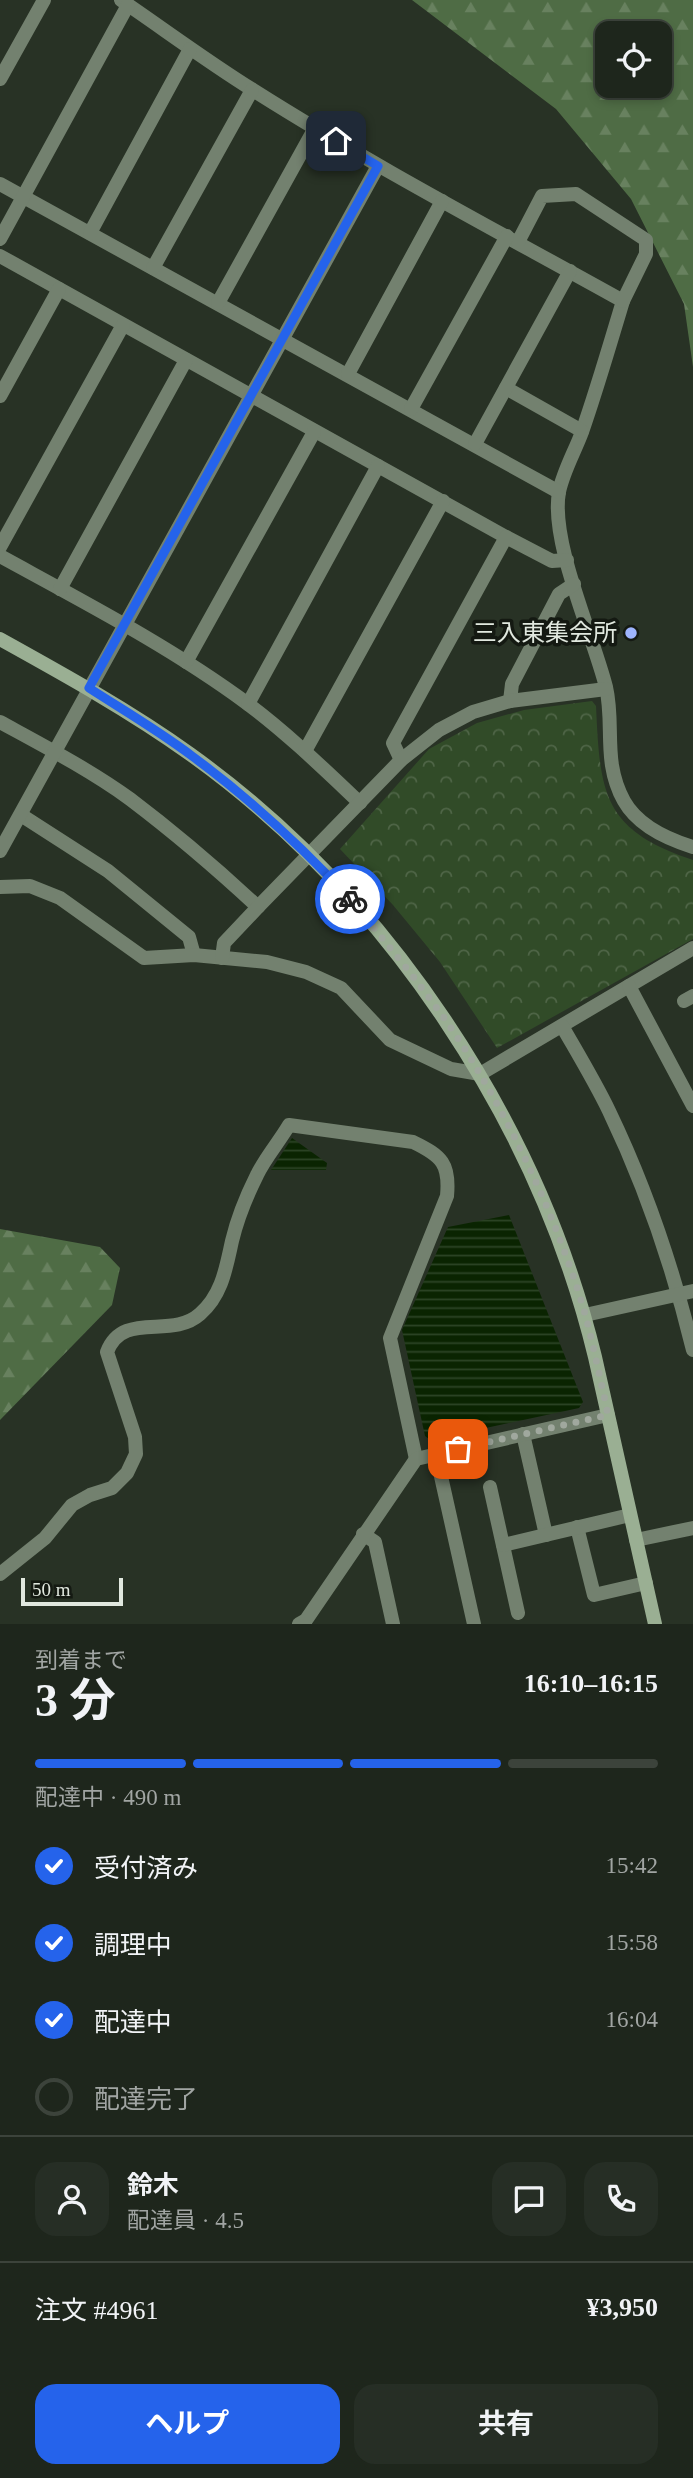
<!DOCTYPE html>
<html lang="ja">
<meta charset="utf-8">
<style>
:root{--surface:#1e261c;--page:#262e25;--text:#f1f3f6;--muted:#a1a5a3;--line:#3c433b;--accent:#2563eb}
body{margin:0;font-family:"Times New Roman","Noto Sans JP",serif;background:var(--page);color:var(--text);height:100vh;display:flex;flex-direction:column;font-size:26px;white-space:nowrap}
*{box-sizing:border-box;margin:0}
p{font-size:23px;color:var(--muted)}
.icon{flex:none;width:38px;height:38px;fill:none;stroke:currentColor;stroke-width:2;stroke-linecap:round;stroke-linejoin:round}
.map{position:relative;height:1624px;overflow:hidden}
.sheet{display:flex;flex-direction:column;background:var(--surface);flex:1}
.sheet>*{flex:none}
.controls{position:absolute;left:595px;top:21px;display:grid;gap:14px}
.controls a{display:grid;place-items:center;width:77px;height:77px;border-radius:14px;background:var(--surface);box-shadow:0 4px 10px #0003,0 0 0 2px var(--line);font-size:35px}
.scale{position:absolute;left:21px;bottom:18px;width:102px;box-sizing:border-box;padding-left:7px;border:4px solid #e1e8df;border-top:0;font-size:19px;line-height:24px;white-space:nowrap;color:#e1e8df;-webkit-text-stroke:5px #141912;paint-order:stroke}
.pin{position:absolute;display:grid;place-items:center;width:60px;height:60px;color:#fff;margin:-30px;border-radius:14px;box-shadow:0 4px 10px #0006}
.courier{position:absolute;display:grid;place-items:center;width:70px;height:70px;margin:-35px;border:5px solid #2563eb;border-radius:50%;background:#fff;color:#222;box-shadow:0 2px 9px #0007}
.head em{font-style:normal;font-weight:700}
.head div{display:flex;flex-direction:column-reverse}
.head{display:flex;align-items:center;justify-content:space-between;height:119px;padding:0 35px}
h1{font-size:46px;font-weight:700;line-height:52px}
.bar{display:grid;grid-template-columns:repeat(4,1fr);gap:10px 7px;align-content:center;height:84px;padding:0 35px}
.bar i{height:9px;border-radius:5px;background:var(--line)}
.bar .active{background:var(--accent)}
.bar p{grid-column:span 4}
.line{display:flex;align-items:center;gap:18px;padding:0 35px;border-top:2px solid var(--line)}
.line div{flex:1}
.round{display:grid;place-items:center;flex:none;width:74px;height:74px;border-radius:21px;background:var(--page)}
ol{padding:0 35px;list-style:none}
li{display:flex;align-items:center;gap:21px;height:77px}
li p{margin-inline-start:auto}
li .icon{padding:7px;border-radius:50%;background:var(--accent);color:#fff;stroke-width:4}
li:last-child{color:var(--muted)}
li i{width:38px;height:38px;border:4px solid var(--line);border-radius:50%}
.action{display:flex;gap:14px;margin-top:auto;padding:14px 35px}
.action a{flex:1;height:80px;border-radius:21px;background:var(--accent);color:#fff;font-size:28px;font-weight:700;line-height:80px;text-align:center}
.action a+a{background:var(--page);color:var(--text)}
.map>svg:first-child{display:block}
.forest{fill:url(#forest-firs);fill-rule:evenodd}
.park{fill:url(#park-crowns)}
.water{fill:url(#water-rules)}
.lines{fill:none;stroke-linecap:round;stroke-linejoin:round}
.street{stroke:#73816f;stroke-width:14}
.secondary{stroke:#9aaf93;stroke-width:14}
.done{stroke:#a0a89e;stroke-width:7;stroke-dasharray:0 12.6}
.route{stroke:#2563eb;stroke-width:9}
.poi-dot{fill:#9eb4fd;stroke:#141912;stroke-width:2.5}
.labels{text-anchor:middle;stroke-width:7;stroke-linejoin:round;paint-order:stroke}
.poi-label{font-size:24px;fill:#e1e8df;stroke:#141912;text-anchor:end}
</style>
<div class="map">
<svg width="693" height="1624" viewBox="0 0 693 1624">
<defs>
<pattern id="forest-firs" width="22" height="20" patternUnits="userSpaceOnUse" patternTransform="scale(1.75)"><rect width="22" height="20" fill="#4f6c45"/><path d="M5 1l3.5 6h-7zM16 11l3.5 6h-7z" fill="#68815f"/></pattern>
<pattern id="park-crowns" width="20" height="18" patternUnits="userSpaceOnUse" patternTransform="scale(1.75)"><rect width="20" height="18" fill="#314b28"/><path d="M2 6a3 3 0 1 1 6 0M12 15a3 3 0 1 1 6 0" fill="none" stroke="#4f6547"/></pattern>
<pattern id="water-rules" width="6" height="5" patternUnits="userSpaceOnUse" patternTransform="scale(1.75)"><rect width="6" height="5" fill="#0a2401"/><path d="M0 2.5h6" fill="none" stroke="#2d4426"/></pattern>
</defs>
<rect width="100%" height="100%" fill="#283225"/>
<g class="forest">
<path d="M412 0H693V367L684 304 631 199 556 109ZM607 33H660V86H607Z"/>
<polygon points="0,1229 100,1247 120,1268 112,1305 0,1420"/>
</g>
<path class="park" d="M592 701 596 706C600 794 603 830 693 860V939L497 1048 440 962 393 905 340 849 429 749 477 723 524 710Z"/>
<g class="water">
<polygon points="292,1138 327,1163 326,1170 271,1170"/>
<polygon points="509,1215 583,1402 579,1408 430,1440 425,1436 402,1330 448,1227"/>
</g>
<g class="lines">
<g class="street">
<path d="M121 0C165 30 208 62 253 90 373 166 499 232 623 301 610 344 597 389 582 432 575 451 563 472 559 492 550 542 593 635 606 687 615 726 602 761 624 801 638 826 667 839 693 847"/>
<polyline points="0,79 44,0"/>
<polyline points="0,184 559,492"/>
<polyline points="90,233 190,49"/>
<polyline points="0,239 128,5"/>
<polyline points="518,242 542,196 576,194 646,240 646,254 623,301"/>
<polyline points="0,256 506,537 552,561 567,560"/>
<polyline points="153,268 252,90"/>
<polyline points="218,303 315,128"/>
<polyline points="348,374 442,201"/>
<polyline points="506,388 582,431"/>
<polyline points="0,396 59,289"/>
<polyline points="411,409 507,236"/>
<polyline points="475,444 570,271"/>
<polyline points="0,547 123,325"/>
<path d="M0 556C84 602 171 647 248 704 288 734 324 769 360 803"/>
<polyline points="60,589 186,360"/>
<polyline points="186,662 314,432"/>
<polyline points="510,701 512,684 559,594 574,584"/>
<polyline points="248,704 378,466"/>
<path d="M0 722C44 746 90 770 130 799 175 833 217 869 258 907"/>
<polyline points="305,751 443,501"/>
<polyline points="401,760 393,743 506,537"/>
<polyline points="21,815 108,871 189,937 194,955"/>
<polyline points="0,851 378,166"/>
<polyline points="0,887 30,886 60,898 144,958 194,955 267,962 306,972 341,988 390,1040 451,1069 480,1074 693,948"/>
<polyline points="222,958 224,943 258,907 401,760 439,730 473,712 510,701 606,689"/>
<polyline points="629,986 693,1106"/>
<polyline points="684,1001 693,996"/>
<path d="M562 1026C578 1054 595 1082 609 1111 646 1188 673 1268 693 1350"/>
<polyline points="585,1315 693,1291"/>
<polyline points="523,1434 546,1535"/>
<polyline points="436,1454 474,1624"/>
<polyline points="490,1487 518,1613"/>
<polyline points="577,1527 594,1595 646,1583"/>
<polyline points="363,1534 375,1542 393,1624"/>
<polyline points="636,1540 693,1528"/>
<polyline points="503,1545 630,1515"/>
<path d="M0 1574 45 1538 72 1505 90 1495 112 1488 127 1473 136 1454 135 1437 107 1352C123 1310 171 1340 200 1314 222 1295 226 1268 232 1241 237 1220 247 1195 257 1175 265 1158 279 1142 289 1125L413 1142C442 1156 450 1164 447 1196L390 1338 416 1459"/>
<polyline points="299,1624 306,1620 416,1459 608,1415"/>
</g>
<path class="secondary" d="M0 639C65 675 130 711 190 754 387 895 538 1122 595 1357L655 1624"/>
</g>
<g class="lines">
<path class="done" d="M350 899C396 955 444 1011 480 1074 524 1149 562 1233 586 1317 594 1349 601 1382 608 1415L458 1449"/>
<path class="route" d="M336 141 378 166 89 688C123 710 159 731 192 756 249 798 302 847 350 899"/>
</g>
<circle class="poi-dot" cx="631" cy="633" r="7"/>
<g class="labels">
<g class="poi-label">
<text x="617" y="641">三入東集会所</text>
</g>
</g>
</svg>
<div class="controls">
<a><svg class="icon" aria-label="locate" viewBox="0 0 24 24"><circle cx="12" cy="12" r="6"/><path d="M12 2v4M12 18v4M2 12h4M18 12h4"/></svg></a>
</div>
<div class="scale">50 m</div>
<div class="pin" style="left:458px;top:1449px;background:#ea580c"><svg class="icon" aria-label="bag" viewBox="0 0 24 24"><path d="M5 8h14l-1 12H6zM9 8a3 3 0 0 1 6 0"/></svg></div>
<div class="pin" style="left:336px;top:141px;background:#1f2937"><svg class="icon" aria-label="home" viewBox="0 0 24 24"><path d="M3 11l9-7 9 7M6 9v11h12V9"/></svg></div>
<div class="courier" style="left:350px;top:899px"><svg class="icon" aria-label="bike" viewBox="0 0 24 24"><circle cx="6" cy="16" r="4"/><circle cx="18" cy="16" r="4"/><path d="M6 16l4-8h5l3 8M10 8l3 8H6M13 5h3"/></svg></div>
</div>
<section class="sheet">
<div class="head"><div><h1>3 分</h1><p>到着まで</p></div><em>16:10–16:15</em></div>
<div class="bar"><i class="active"></i><i class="active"></i><i class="active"></i><i></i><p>配達中 · 490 m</p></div>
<ol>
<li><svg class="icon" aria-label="check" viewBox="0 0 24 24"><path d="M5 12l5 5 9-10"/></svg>受付済み<p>15:42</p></li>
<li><svg class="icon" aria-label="check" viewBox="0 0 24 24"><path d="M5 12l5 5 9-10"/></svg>調理中<p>15:58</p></li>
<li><svg class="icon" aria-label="check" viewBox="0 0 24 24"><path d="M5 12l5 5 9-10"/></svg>配達中<p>16:04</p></li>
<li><i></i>配達完了</li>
</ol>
<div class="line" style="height:126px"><a class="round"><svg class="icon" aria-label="person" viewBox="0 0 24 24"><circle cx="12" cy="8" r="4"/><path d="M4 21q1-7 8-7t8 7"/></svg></a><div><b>鈴木</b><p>配達員 · 4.5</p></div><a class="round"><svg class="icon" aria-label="chat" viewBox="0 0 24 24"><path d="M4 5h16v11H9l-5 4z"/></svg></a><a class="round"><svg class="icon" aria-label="phone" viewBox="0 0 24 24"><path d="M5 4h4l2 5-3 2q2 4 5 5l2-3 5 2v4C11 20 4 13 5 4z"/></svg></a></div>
<div class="line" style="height:91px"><div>注文 #4961</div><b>¥3,950</b></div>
<div class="action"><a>ヘルプ</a><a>共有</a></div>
</section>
